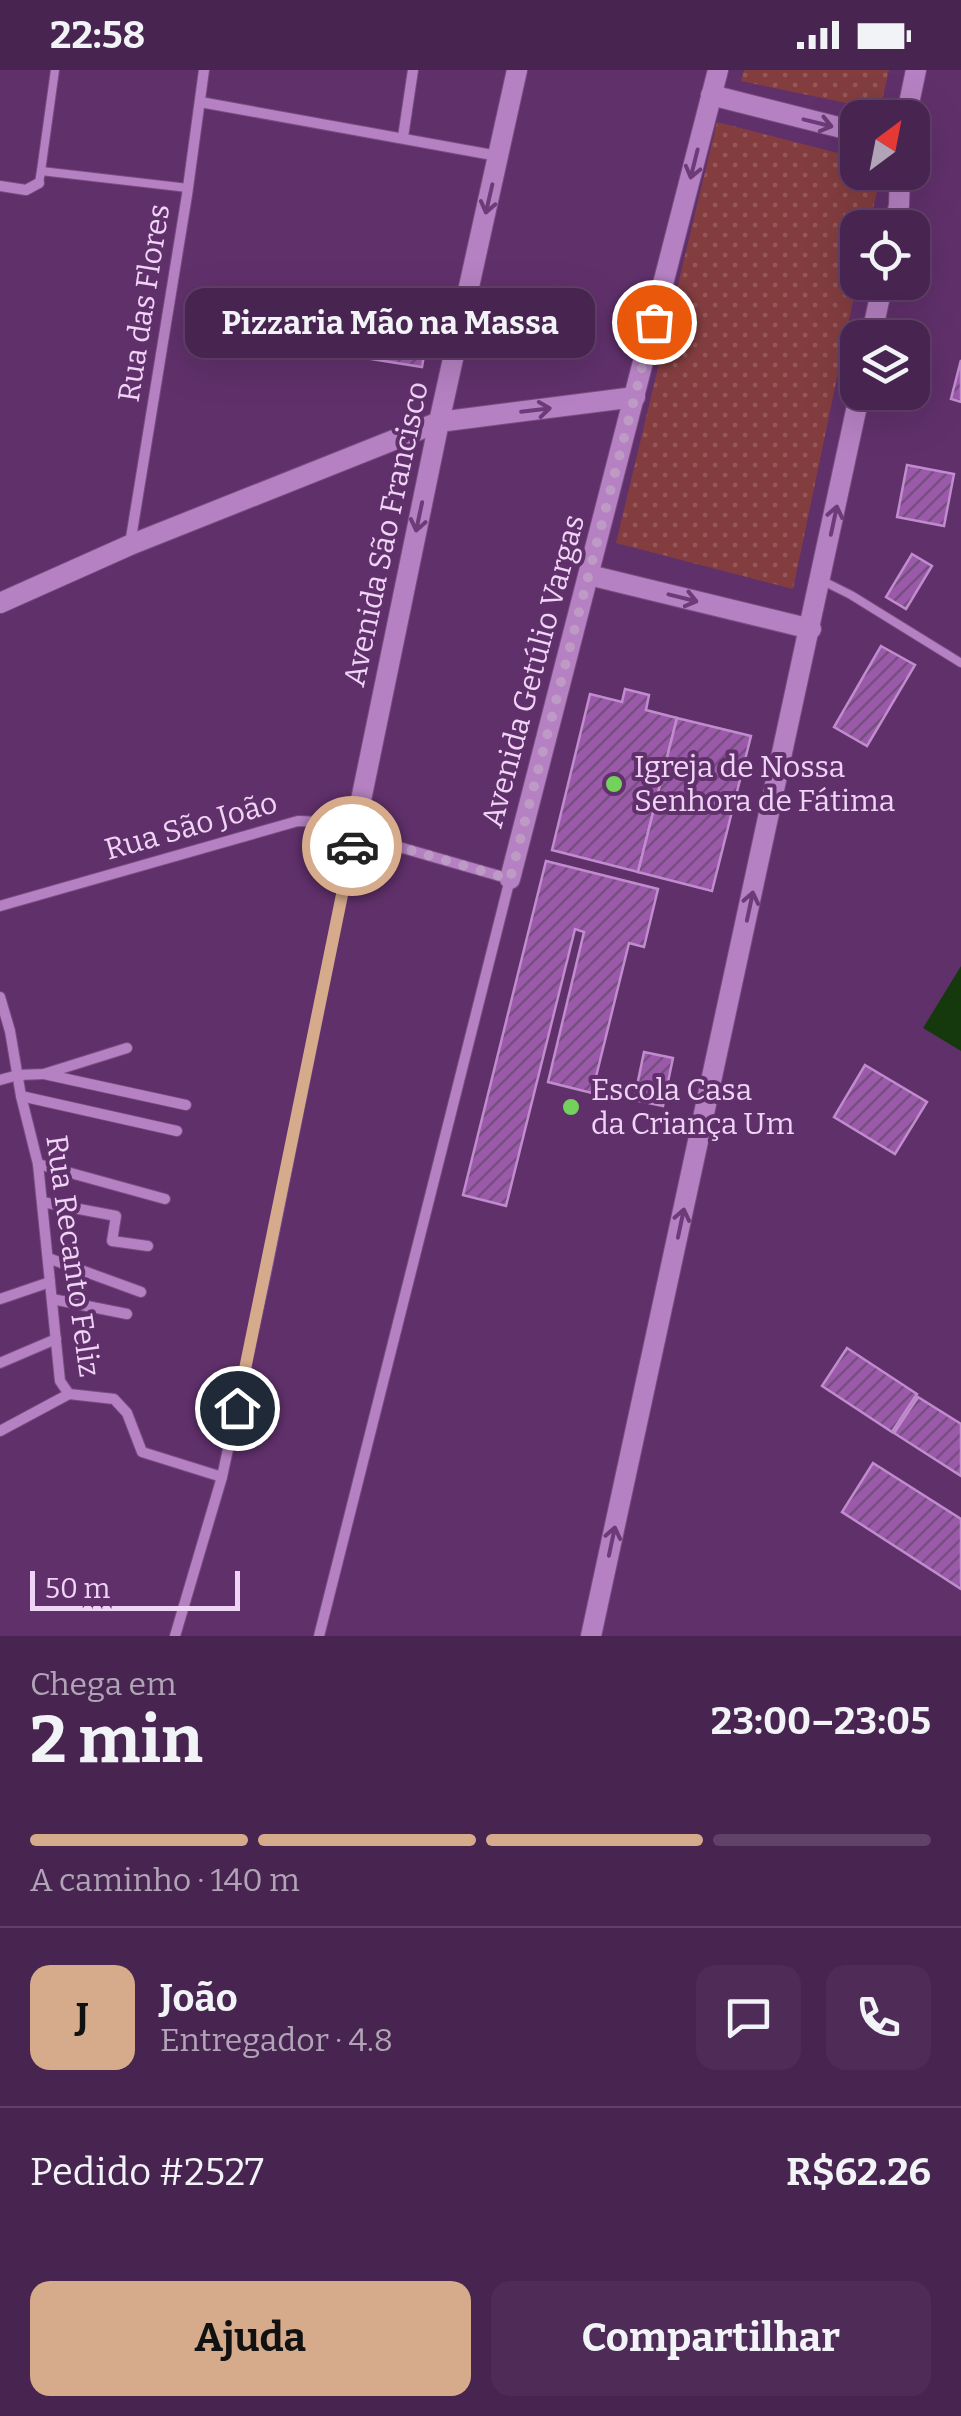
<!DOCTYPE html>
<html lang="pt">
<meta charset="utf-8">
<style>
:root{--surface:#482450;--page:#4f2c57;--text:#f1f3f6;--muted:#b1a4b7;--line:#604167;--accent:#d6ab8b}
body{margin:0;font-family:Bitter,serif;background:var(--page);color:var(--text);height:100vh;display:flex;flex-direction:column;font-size:38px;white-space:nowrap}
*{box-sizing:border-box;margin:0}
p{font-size:32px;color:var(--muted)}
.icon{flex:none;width:55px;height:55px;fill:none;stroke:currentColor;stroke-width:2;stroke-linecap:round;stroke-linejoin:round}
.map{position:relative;height:1566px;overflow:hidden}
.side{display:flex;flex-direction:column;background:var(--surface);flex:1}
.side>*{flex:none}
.needle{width:65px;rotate:32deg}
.controls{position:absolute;left:840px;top:30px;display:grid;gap:20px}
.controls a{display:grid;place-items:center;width:90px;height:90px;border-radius:20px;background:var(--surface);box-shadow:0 10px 40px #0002,0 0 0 2px var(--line);font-size:50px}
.scale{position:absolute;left:30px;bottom:25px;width:210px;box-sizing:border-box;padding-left:10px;border:5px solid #f0d4f6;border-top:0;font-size:28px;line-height:35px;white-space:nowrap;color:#f0d4f6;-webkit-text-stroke:8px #60306b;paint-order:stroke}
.pin{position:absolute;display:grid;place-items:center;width:85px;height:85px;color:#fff;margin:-42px;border:5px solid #fff;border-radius:50%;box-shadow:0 2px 10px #0007}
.courier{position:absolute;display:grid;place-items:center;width:100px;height:100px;margin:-50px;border:8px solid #d6ab8b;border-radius:50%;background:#fff;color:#222;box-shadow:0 2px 12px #0007}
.bubble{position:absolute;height:70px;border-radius:20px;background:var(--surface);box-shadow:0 10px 40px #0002,0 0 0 2px var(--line);font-size:32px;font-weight:700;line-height:70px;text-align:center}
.summary em{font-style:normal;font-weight:700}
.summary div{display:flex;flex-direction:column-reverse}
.summary{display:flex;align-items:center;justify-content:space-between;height:170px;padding:0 30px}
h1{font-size:65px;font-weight:700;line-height:75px}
.bar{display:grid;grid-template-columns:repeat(4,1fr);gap:15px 10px;align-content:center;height:120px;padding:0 30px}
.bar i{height:12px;border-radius:8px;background:var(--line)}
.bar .selected{background:var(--accent)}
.bar p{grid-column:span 4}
.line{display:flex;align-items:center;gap:25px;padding:0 30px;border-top:2px solid var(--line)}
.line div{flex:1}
.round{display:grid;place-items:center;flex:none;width:105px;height:105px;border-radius:20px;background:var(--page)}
.cta{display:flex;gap:20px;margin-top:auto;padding:20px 30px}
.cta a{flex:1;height:115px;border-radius:20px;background:var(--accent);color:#111;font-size:40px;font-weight:700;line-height:115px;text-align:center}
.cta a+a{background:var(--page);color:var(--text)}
.status{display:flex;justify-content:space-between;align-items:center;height:70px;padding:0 50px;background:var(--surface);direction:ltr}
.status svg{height:28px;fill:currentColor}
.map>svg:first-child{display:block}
.grass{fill:url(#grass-dots)}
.water{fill:#15390c}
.building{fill:url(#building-hatch);stroke:#c18ccd;stroke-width:2.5}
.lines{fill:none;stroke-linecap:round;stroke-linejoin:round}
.lane-casing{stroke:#784e80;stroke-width:10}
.street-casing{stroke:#784e80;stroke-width:12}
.secondary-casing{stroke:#784e80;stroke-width:22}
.lane{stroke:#b581c2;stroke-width:8}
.street{stroke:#b581c2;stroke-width:10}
.secondary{stroke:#b581c2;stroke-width:20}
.oneway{stroke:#6d3c78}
.done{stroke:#be9bc5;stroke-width:10;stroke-dasharray:0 18}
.route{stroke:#d6ab8b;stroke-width:12}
.poi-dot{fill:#73d25c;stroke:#60306b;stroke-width:4}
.labels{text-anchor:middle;stroke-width:8;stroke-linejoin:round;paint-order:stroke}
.street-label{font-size:30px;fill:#f0d4f6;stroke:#60306b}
.poi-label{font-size:30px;fill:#f0d4f6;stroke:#60306b;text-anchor:start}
</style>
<div class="status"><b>22:58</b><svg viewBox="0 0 49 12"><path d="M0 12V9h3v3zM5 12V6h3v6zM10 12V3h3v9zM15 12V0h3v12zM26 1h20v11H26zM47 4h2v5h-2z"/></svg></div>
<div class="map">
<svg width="961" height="1566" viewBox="0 0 961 1566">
<defs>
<pattern id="grass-dots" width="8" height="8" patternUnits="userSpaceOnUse" patternTransform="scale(2.5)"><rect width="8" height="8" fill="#833d3f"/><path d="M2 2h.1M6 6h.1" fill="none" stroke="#95585b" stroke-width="1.8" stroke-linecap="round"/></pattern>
<pattern id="building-hatch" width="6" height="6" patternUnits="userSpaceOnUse" patternTransform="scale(2.5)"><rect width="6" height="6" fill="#9b59aa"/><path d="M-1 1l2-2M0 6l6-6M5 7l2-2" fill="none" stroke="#764e7f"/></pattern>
</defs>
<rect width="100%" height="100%" fill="#60306b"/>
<g class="grass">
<polygon points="744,0 889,0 880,40 741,11"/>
<polygon points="717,52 857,88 858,102 881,103 869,157 858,158 857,212 793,519 616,473"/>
</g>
<polygon class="water" points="961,896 961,981 923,958"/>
<g class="building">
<polygon points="318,220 432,238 422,297 308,279"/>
<polygon points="961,290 961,332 951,329"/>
<polygon points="907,395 954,404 944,456 897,447"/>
<polygon points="912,484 932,496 906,539 886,527"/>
<polygon points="881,576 915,595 867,676 834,657"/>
<polygon points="625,619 649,625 646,640 677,648 638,802 552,780 590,624 622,632"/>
<polygon points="677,648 751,666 712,821 638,802"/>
<polygon points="546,791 658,819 644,877 629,873 592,1023 548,1012 584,862 575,859 506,1136 463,1125"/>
<polygon points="644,982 673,988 663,1036 634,1030"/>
<polygon points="865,995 927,1032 895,1084 834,1047"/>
<polygon points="847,1278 917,1324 892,1362 822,1316"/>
<polygon points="918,1327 961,1354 961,1406 894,1363"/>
<polygon points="873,1393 961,1449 961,1519 842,1442"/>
</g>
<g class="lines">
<defs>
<g id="lane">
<polyline points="41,101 55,0"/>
<polyline points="39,113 41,101 188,118"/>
<polyline points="821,510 851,525 961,593"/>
</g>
<g id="street">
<polyline points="200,32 498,86"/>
<polyline points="403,67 413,0"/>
<polyline points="0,116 26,120 39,113"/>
<polyline points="130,474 187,125 204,0"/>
<polyline points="0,836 298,751 323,752 354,764 510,809 319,1566"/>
<polyline points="0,927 10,961 21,1026 38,1094 60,1311 69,1324 114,1329 127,1343 142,1382 222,1407"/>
<polyline points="44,1004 186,1035"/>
<polyline points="0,1010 18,1005 44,1004 127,978"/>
<polyline points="21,1026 177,1061"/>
<polyline points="38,1094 165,1129"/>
<polyline points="42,1132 116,1146 112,1171 148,1176"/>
<polyline points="48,1188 141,1222"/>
<polyline points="0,1229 50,1212"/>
<polyline points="52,1229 127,1244"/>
<polyline points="0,1293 56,1269"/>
<polyline points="0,1361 69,1324"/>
<polyline points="175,1566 222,1407 267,1198 354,764"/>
</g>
<g id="secondary">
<polyline points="711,25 858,62"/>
<polyline points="906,48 916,0"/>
<polyline points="894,158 899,135 900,102"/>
<polyline points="871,268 883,212"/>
<polyline points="589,505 811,559"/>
<polyline points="0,533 130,475 439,352 635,327"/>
<polyline points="354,764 439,352 517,0"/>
<polyline points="510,809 718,0"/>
<polyline points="591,1566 860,322"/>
</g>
</defs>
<use href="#lane" class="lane-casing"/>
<use href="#street" class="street-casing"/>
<use href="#secondary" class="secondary-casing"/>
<use href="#lane" class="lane"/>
<use href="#street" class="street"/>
<use href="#secondary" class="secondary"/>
</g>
<defs><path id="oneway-shaft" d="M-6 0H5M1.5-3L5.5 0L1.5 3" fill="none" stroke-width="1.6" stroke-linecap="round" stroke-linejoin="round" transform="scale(2.5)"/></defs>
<g class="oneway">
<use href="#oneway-shaft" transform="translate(818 53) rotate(14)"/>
<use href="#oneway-shaft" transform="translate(694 94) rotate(104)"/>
<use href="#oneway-shaft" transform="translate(489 129) rotate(103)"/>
<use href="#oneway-shaft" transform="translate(536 340) rotate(-7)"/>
<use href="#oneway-shaft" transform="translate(419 447) rotate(102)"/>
<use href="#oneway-shaft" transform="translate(834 450) rotate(-78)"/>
<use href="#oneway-shaft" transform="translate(683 528) rotate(14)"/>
<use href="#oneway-shaft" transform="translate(750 836) rotate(-78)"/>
<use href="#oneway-shaft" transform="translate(681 1153) rotate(-78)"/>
<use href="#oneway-shaft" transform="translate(612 1471) rotate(-78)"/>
</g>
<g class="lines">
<polyline class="done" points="352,776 354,764 510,809 654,252"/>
<polyline class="route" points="237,1338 352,776"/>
</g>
<g class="poi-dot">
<circle cx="614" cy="714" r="10"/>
<circle cx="571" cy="1037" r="10"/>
</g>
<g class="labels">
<g class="street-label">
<text transform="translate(144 233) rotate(-81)" y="10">Rua das Flores</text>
<text transform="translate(386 464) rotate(-78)" y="10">Avenida São Francisco</text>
<text transform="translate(533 601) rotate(-75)" y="10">Avenida Getúlio Vargas</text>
<text transform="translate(191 756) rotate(-16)" y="10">Rua São João</text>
<text transform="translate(73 1186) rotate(82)" y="10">Rua Recanto Feliz</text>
</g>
<g class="poi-label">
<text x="634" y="707">Igreja de Nossa<tspan x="634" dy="34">Senhora de Fátima</tspan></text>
<text x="591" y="1030">Escola Casa<tspan x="591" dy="34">da Criança Um</tspan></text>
</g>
</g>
</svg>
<div class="controls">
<a><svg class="needle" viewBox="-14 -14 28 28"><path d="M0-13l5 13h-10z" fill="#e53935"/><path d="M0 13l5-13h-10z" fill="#b1a4b7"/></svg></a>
<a><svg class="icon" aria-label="locate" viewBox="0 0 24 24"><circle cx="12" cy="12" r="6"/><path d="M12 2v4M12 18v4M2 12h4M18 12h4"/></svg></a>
<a><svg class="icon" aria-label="layers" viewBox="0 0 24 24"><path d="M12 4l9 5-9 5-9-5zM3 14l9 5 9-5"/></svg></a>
</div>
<div class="scale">50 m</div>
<div class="pin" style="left:654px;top:252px;background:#ea580c"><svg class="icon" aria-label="bag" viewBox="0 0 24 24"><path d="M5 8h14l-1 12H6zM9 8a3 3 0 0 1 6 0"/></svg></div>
<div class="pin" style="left:237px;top:1338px;background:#1f2937"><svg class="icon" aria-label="home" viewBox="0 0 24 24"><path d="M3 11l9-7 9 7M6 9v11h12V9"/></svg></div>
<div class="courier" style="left:352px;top:776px"><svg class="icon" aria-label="car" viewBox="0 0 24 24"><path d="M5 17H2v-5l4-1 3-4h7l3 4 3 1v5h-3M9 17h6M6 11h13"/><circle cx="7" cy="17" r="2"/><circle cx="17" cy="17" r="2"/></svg></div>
<div class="bubble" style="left:185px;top:218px;width:410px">Pizzaria Mão na Massa</div>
</div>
<section class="side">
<div class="summary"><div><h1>2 min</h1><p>Chega em</p></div><em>23:00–23:05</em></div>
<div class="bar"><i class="selected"></i><i class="selected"></i><i class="selected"></i><i></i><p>A caminho · 140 m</p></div>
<div class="line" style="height:180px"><b class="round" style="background:var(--accent);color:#111">J</b><div><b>João</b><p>Entregador · 4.8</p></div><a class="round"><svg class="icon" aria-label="chat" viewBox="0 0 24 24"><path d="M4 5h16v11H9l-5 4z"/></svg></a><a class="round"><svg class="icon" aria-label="phone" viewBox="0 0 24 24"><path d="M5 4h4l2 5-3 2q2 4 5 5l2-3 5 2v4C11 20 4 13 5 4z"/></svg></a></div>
<div class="line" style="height:130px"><div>Pedido #2527</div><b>R$62.26</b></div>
<div class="cta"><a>Ajuda</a><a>Compartilhar</a></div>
</section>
